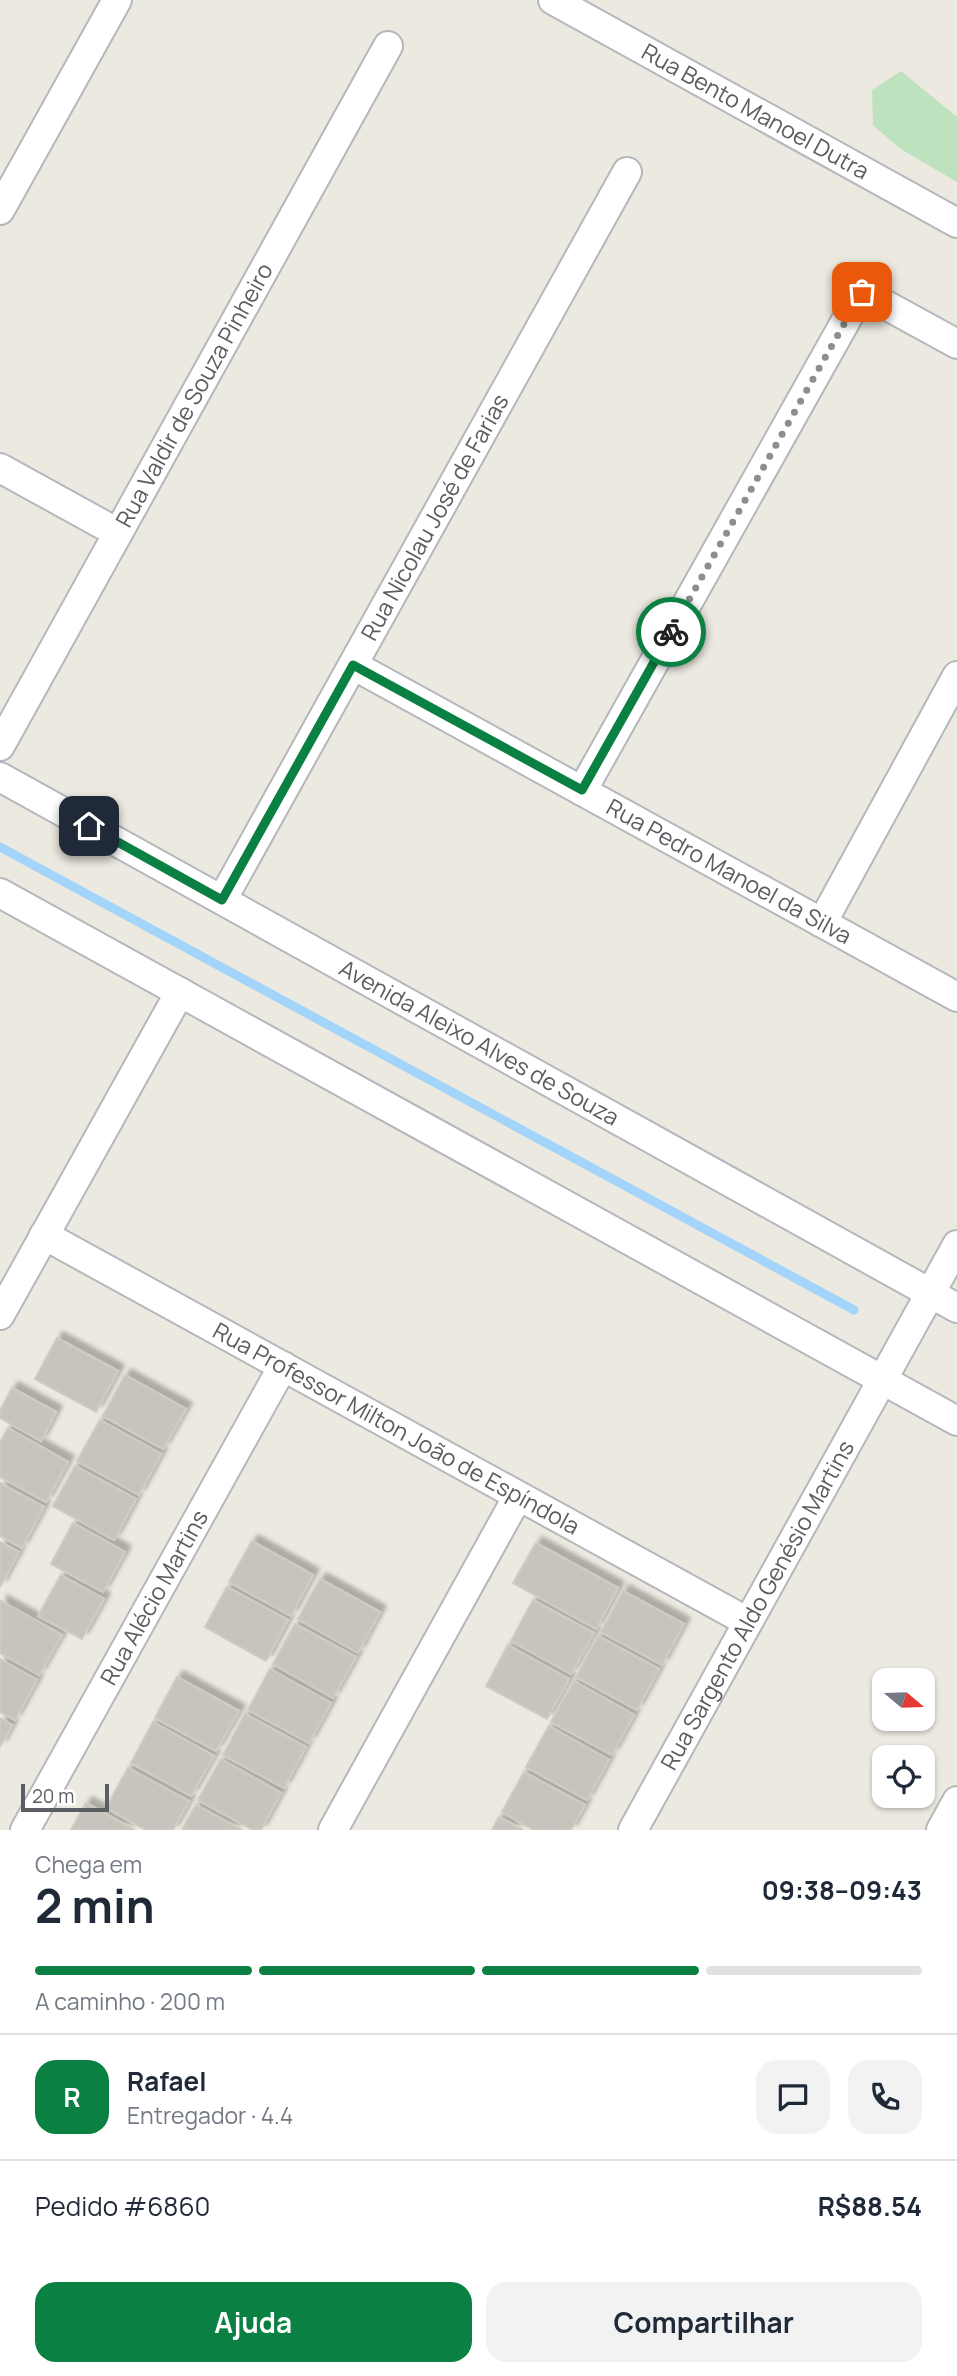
<!DOCTYPE html>
<html lang="pt">
<meta charset="utf-8">
<style>
:root{--surface:#fff;--page:#f2f2f3;--text:#1f2937;--muted:#747a83;--line:#e0e1e3;--accent:#0b8043}
body{margin:0;font-family:Manrope,sans-serif;background:var(--page);color:var(--text);height:100vh;display:flex;flex-direction:column;font-size:26px;white-space:nowrap}
*{box-sizing:border-box;margin:0}
p{font-size:23px;color:var(--muted)}
.icon{flex:none;width:38px;height:38px;fill:none;stroke:currentColor;stroke-width:2;stroke-linecap:round;stroke-linejoin:round}
.map{position:relative;height:1830px;overflow:hidden}
.details{display:flex;flex-direction:column;background:var(--surface);flex:1}
.details>*{flex:none}
.needle{width:46px;rotate:109deg}
.buttons{position:absolute;left:872px;top:1668px;display:grid;gap:14px}
.buttons a{display:grid;place-items:center;width:63px;height:63px;border-radius:14px;background:var(--surface);box-shadow:0 2px 5px #0004;font-size:35px}
.scale{position:absolute;left:21px;bottom:18px;width:88px;box-sizing:border-box;padding-left:7px;border:4px solid #5a5d61;border-top:0;font-size:19px;line-height:24px;white-space:nowrap;color:#5a5d61;-webkit-text-stroke:5px #fff;paint-order:stroke}
.pin{position:absolute;display:grid;place-items:center;width:60px;height:60px;color:#fff;margin:-30px;border-radius:14px;box-shadow:0 4px 10px #0006}
.courier{position:absolute;display:grid;place-items:center;width:70px;height:70px;margin:-35px;border:5px solid #0b8043;border-radius:50%;background:#fff;color:#222;box-shadow:0 2px 9px #0007}
.overview em{font-style:normal;font-weight:700}
.overview div{display:flex;flex-direction:column-reverse}
.overview{display:flex;align-items:center;justify-content:space-between;height:119px;padding:0 35px}
h1{font-size:46px;font-weight:700;line-height:52px}
.bar{display:grid;grid-template-columns:repeat(4,1fr);gap:10px 7px;align-content:center;height:84px;padding:0 35px}
.bar i{height:9px;border-radius:5px;background:var(--line)}
.bar .on{background:var(--accent)}
.bar p{grid-column:span 4}
.line{display:flex;align-items:center;gap:18px;padding:0 35px;border-top:2px solid var(--line)}
.line div{flex:1}
.round{display:grid;place-items:center;flex:none;width:74px;height:74px;border-radius:21px;background:var(--page)}
.primary-button{display:flex;gap:14px;margin-top:auto;padding:14px 35px}
.primary-button a{flex:1;height:80px;border-radius:21px;background:var(--accent);color:#fff;font-size:28px;font-weight:700;line-height:80px;text-align:center}
.primary-button a+a{background:var(--page);color:var(--text)}
.map>svg:first-child{display:block}
.green{fill:#bee2be}
.lines{fill:none;stroke-linecap:round;stroke-linejoin:round}
.stream{stroke:#a3d4fa;stroke-width:9}
.building{fill:#c7c4be;stroke:#d0cbc0;stroke-width:2;filter:url(#shadow)}
.minor-casing{stroke:#b4b7bb;stroke-width:32}
.minor{stroke:#fff;stroke-width:28}
.done{stroke:#8d8e8e;stroke-width:7;stroke-dasharray:0 12.6}
.route{stroke:#0b8043;stroke-width:9}
.labels{text-anchor:middle;stroke-width:5;stroke-linejoin:round;paint-order:stroke}
.street-label{font-size:23px;fill:#5a5d61;stroke:#fff}
</style>
<div class="map">
<svg width="957" height="1830" viewBox="0 0 957 1830">
<defs>
<filter id="shadow"><feDropShadow dx="6" dy="-6" stdDeviation="2" flood-color="#0004"/></filter>
</defs>
<rect width="100%" height="100%" fill="#ece9e1"/>
<polygon class="green" points="901,71 957,117 957,182 899,148 873,125 872,90"/>
<g class="lines">
<polyline class="stream" points="0,847 854,1310"/>
</g>
<g class="building">
<polygon points="57,1338 118,1371 96,1412 35,1379"/>
<polygon points="125,1375 186,1409 163,1449 103,1416"/>
<polygon points="12,1388 56,1412 41,1441 0,1418 0,1411"/>
<polygon points="100,1420 161,1454 139,1495 77,1461"/>
<polygon points="8,1428 68,1462 46,1502 0,1477 0,1442"/>
<polygon points="75,1466 136,1499 114,1540 53,1506"/>
<polygon points="0,1483 44,1507 22,1548 0,1536"/>
<polygon points="73,1523 125,1552 103,1592 51,1564"/>
<polygon points="252,1541 313,1575 291,1616 229,1582"/>
<polygon points="0,1542 19,1552 0,1587"/>
<polygon points="536,1543 618,1588 596,1629 513,1583"/>
<polygon points="61,1575 104,1599 82,1639 38,1616"/>
<polygon points="320,1579 380,1612 358,1653 298,1619"/>
<polygon points="227,1587 288,1620 266,1661 205,1627"/>
<polygon points="623,1591 684,1624 662,1665 601,1632"/>
<polygon points="533,1600 594,1633 571,1674 511,1641"/>
<polygon points="1,1601 62,1635 39,1675 0,1653"/>
<polygon points="295,1624 356,1657 333,1698 273,1664"/>
<polygon points="598,1636 659,1669 637,1710 576,1677"/>
<polygon points="508,1645 569,1679 547,1719 486,1686"/>
<polygon points="0,1659 37,1680 15,1720 0,1712"/>
<polygon points="270,1669 331,1703 309,1743 248,1710"/>
<polygon points="177,1677 239,1711 216,1751 155,1718"/>
<polygon points="574,1681 634,1715 612,1755 551,1722"/>
<polygon points="245,1714 306,1747 284,1788 223,1755"/>
<polygon points="0,1718 12,1725 0,1747"/>
<polygon points="153,1722 214,1756 191,1796 131,1763"/>
<polygon points="549,1726 609,1760 587,1800 526,1767"/>
<polygon points="221,1759 281,1793 261,1830 253,1830 198,1800"/>
<polygon points="128,1768 189,1801 173,1830 146,1830 106,1808"/>
<polygon points="524,1772 585,1805 571,1830 534,1830 502,1812"/>
<polygon points="86,1803 135,1830 71,1830"/>
<polygon points="196,1805 242,1830 182,1830"/>
<polygon points="499,1817 523,1830 492,1830"/>
</g>
<g class="lines">
<defs>
<g id="minor">
<path id="s1" d="M553 0 957 223"/>
<polyline points="0,210 117,0"/>
<polyline points="0,468 118,533"/>
<path id="s2" d="M353 665 957 997"/>
<path id="s3" d="M0 746 388 46"/>
<path id="s4" d="M0 777 957 1308"/>
<polyline points="582,791 862,292 957,344"/>
<polyline points="0,893 957,1421"/>
<path id="s5" d="M222 900 627 172"/>
<polyline points="822,923 957,676"/>
<path id="s6" d="M44 1235 748 1622"/>
<polyline points="0,1315 180,992"/>
<path id="s7" d="M25 1830 283 1366"/>
<polyline points="333,1830 518,1496"/>
<path id="s8" d="M633 1830 957 1245"/>
<polyline points="941,1830 957,1801"/>
</g>
</defs>
<use href="#minor" class="minor-casing"/>
<use href="#minor" class="minor"/>
</g>
<g class="lines">
<polyline class="done" points="671,632 862,292"/>
<polyline class="route" points="89,826 222,900 353,665 582,790 671,632"/>
</g>
<g class="labels">
<g class="street-label">
<text dy="8" stroke="none"><textPath href="#s1" startOffset="231">Rua Bento Manoel Dutra</textPath></text>
<text dy="8" stroke="none"><textPath href="#s3" startOffset="401">Rua Valdir de Souza Pinheiro</textPath></text>
<text dy="8" stroke="none"><textPath href="#s5" startOffset="438">Rua Nicolau José de Farias</textPath></text>
<text dy="8" stroke="none"><textPath href="#s2" startOffset="429">Rua Pedro Manoel da Silva</textPath></text>
<text dy="8" stroke="none"><textPath href="#s4" startOffset="548">Avenida Aleixo Alves de Souza</textPath></text>
<text dy="8" stroke="none"><textPath href="#s6" startOffset="402">Rua Professor Milton João de Espíndola</textPath></text>
<text dy="8" stroke="none"><textPath href="#s7" startOffset="266">Rua Alécio Martins</textPath></text>
<text dy="8" stroke="none"><textPath href="#s8" startOffset="257">Rua Sargento Aldo Genésio Martins</textPath></text>
</g>
</g>
</svg>
<div class="buttons">
<a><svg class="needle" viewBox="-14 -14 28 28"><path d="M0-13l5 13h-10z" fill="#e53935"/><path d="M0 13l5-13h-10z" fill="#747a83"/></svg></a>
<a><svg class="icon" aria-label="locate" viewBox="0 0 24 24"><circle cx="12" cy="12" r="6"/><path d="M12 2v4M12 18v4M2 12h4M18 12h4"/></svg></a>
</div>
<div class="scale">20 m</div>
<div class="pin" style="left:862px;top:292px;background:#ea580c"><svg class="icon" aria-label="bag" viewBox="0 0 24 24"><path d="M5 8h14l-1 12H6zM9 8a3 3 0 0 1 6 0"/></svg></div>
<div class="pin" style="left:89px;top:826px;background:#1f2937"><svg class="icon" aria-label="home" viewBox="0 0 24 24"><path d="M3 11l9-7 9 7M6 9v11h12V9"/></svg></div>
<div class="courier" style="left:671px;top:632px"><svg class="icon" aria-label="bike" viewBox="0 0 24 24"><circle cx="6" cy="16" r="4"/><circle cx="18" cy="16" r="4"/><path d="M6 16l4-8h5l3 8M10 8l3 8H6M13 5h3"/></svg></div>
</div>
<section class="details">
<div class="overview"><div><h1>2 min</h1><p>Chega em</p></div><em>09:38–09:43</em></div>
<div class="bar"><i class="on"></i><i class="on"></i><i class="on"></i><i></i><p>A caminho · 200 m</p></div>
<div class="line" style="height:126px"><b class="round" style="background:var(--accent);color:#fff">R</b><div><b>Rafael</b><p>Entregador · 4.4</p></div><a class="round"><svg class="icon" aria-label="chat" viewBox="0 0 24 24"><path d="M4 5h16v11H9l-5 4z"/></svg></a><a class="round"><svg class="icon" aria-label="phone" viewBox="0 0 24 24"><path d="M5 4h4l2 5-3 2q2 4 5 5l2-3 5 2v4C11 20 4 13 5 4z"/></svg></a></div>
<div class="line" style="height:91px"><div>Pedido #6860</div><b>R$88.54</b></div>
<div class="primary-button"><a>Ajuda</a><a>Compartilhar</a></div>
</section>
